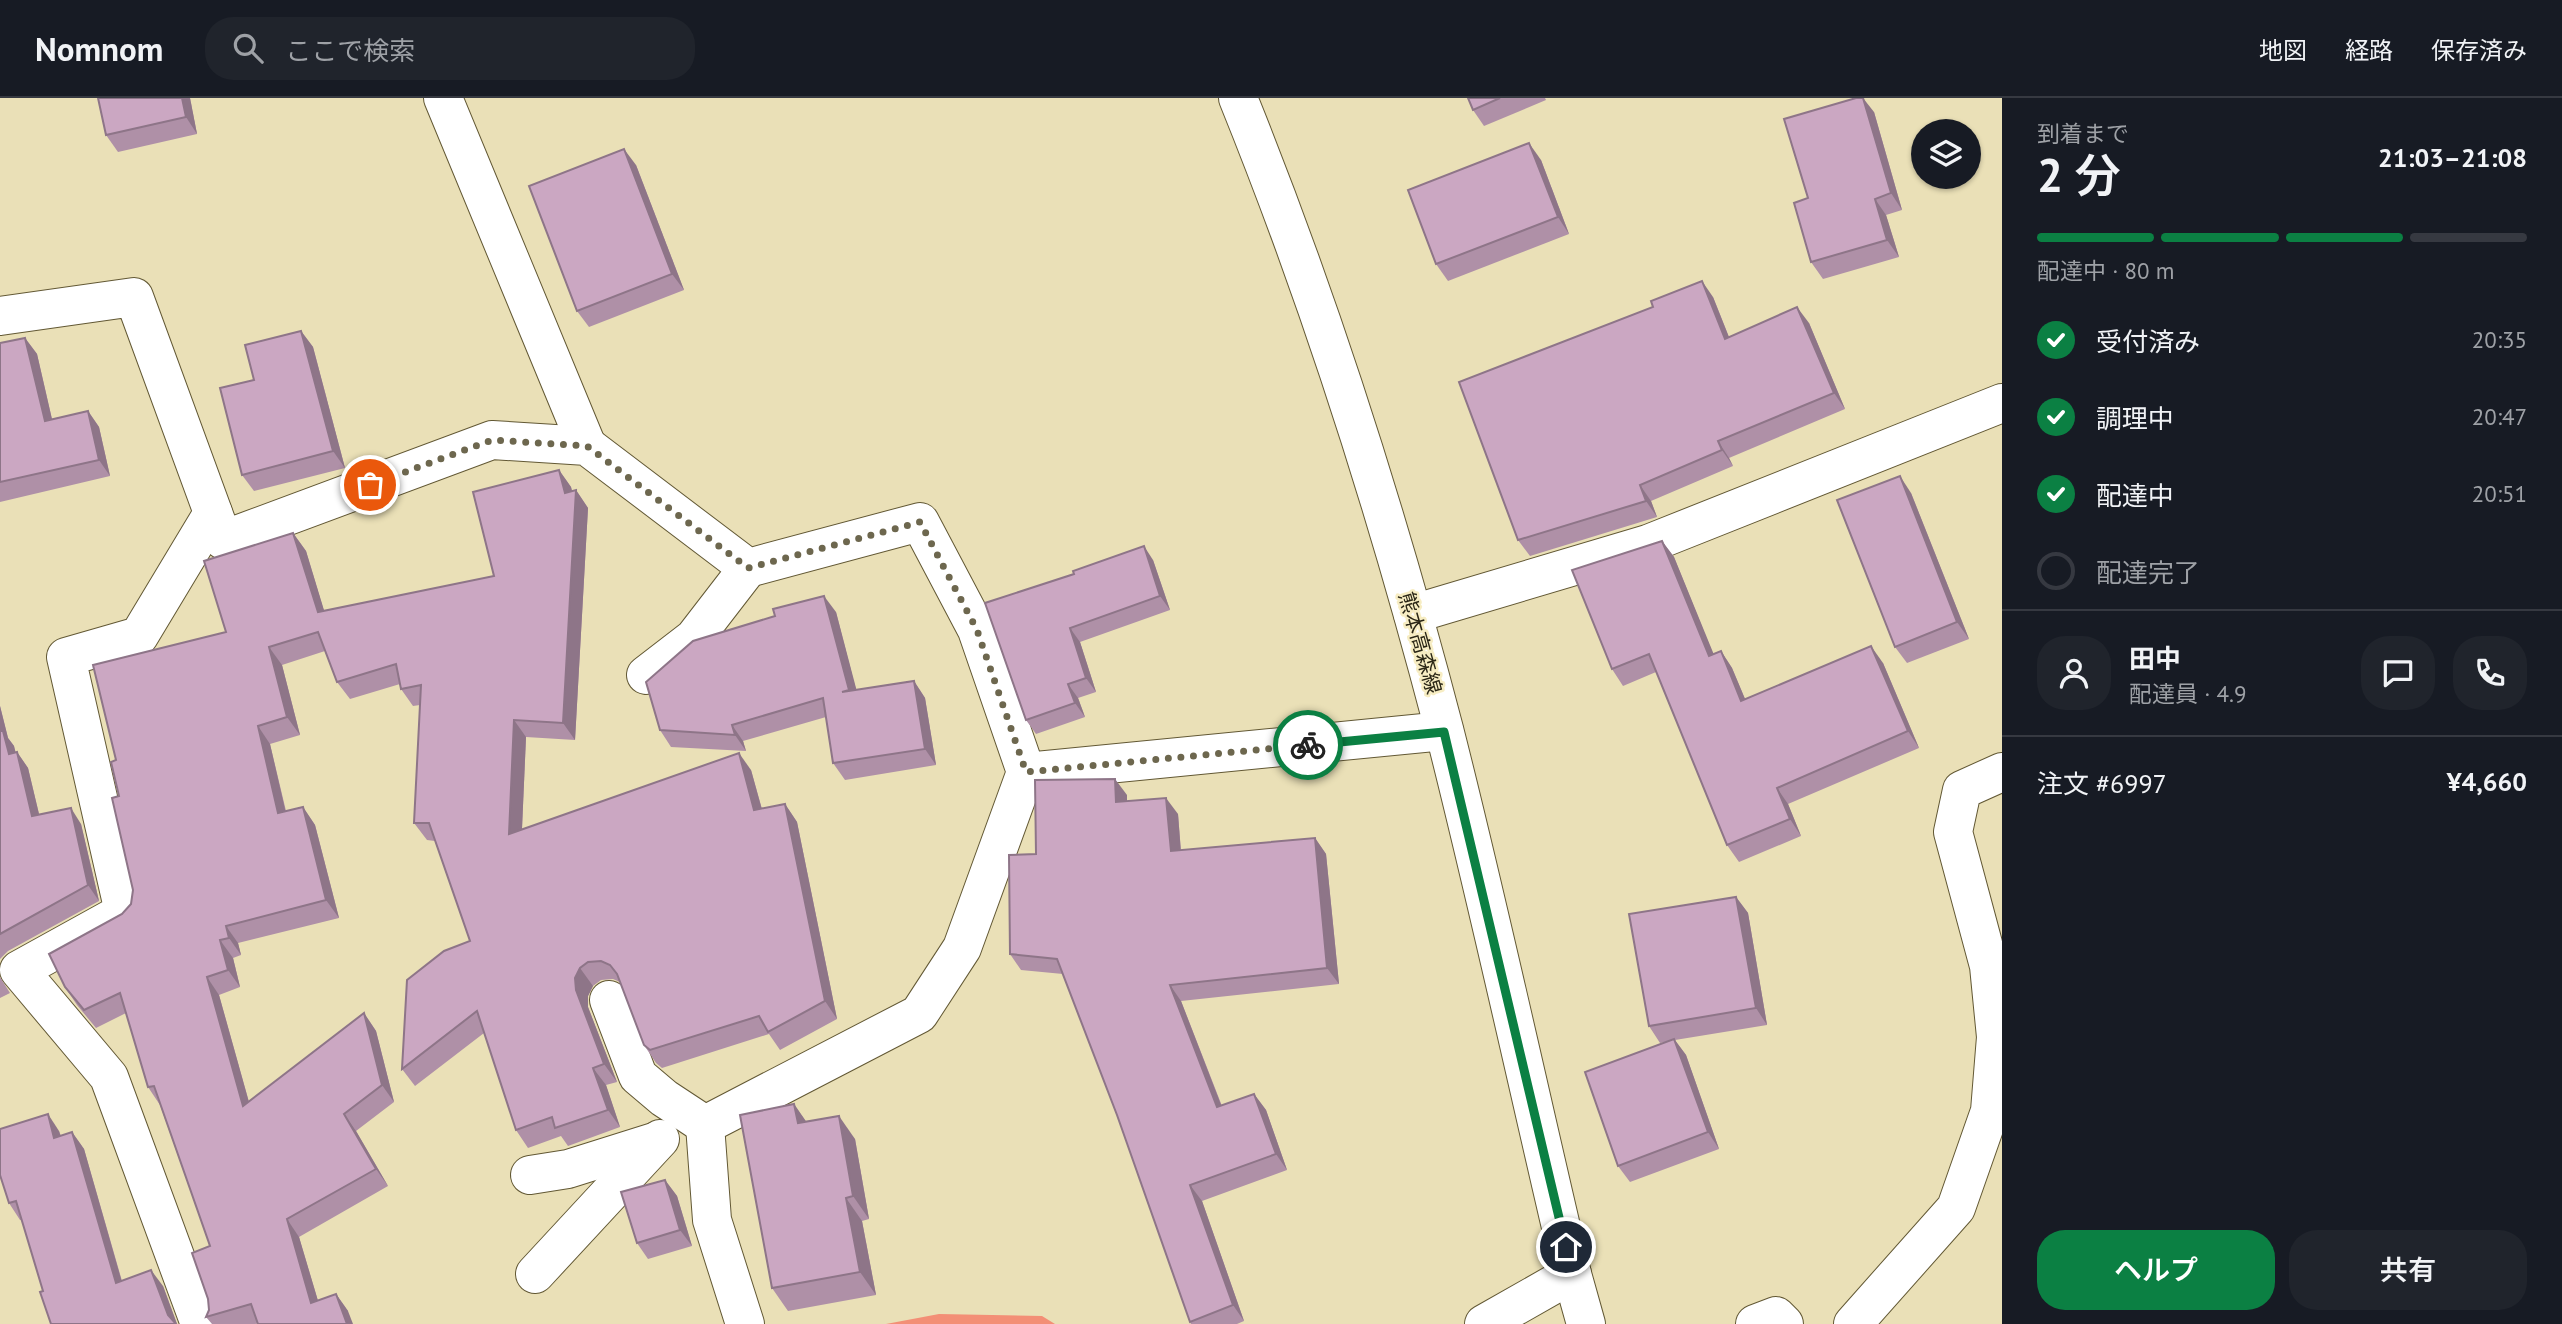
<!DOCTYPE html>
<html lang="ja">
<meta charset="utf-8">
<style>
:root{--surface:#171b24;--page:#20242c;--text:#f1f3f6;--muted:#9ea1a6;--line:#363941;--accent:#0b8043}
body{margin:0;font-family:"PT Sans","Noto Sans JP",sans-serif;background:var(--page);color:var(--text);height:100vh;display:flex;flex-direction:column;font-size:26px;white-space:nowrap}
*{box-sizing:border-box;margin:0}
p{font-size:23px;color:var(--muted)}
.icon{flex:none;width:38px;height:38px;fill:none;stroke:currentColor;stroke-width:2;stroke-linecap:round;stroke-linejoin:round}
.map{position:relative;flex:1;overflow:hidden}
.panel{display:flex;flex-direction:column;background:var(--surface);width:560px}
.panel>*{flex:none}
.tools{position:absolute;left:1911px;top:21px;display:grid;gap:14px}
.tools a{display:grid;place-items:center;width:70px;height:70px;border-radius:50%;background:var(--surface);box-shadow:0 2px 5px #0004;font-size:35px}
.pin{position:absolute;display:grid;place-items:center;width:60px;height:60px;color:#fff;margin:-30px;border:4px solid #fff;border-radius:50%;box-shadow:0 2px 7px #0007}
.courier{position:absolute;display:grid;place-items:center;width:70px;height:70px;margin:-35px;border:5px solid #0b8043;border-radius:50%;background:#fff;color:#222;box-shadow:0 2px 9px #0007}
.head em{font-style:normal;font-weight:600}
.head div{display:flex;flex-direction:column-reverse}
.head{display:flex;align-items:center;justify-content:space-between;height:119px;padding:0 35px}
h1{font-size:46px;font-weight:600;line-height:52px}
.bar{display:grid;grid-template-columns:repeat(4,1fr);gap:10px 7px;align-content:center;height:84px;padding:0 35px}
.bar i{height:9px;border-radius:5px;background:var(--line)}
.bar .current{background:var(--accent)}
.bar p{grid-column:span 4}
.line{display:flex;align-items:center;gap:18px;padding:0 35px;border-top:2px solid var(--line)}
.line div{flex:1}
.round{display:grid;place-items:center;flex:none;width:74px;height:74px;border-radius:28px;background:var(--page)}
ol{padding:0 35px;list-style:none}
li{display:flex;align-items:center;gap:21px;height:77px}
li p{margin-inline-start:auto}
li .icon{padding:7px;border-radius:50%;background:var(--accent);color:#fff;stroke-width:4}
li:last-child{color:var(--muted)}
li i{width:38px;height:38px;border:4px solid var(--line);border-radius:50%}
.button{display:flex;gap:14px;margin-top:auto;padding:14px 35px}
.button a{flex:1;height:80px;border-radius:28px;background:var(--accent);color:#fff;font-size:28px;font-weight:600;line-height:80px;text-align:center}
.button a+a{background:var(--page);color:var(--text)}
header{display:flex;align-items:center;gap:42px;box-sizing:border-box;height:98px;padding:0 35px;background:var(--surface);border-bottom:2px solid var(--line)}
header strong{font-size:33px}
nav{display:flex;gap:38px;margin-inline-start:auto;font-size:24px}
.search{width:490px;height:63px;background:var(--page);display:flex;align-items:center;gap:18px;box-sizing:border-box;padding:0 24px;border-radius:28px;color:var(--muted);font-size:26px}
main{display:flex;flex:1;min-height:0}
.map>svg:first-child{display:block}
.forest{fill:#f38f76}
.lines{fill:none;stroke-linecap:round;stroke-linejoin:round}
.minor-casing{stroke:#625834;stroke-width:40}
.major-casing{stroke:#625834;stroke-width:40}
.minor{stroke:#fff;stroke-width:38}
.major{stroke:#fff;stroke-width:38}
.wall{fill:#af90a7}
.shaded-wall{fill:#8e7588}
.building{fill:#cba7c2;stroke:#8e7588;stroke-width:2}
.done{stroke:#6d674e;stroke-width:7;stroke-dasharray:0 12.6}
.route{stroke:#0b8043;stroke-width:9}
.labels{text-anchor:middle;stroke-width:5;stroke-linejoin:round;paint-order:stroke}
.street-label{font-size:21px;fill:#2a2616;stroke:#f7edc3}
</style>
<header>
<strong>Nomnom</strong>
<div class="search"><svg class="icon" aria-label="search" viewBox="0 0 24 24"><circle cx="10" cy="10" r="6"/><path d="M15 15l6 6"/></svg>ここで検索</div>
<nav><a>地図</a><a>経路</a><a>保存済み</a></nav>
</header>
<main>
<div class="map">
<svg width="2002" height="1226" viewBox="0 0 2002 1226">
<rect width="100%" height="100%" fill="#eae0b7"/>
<polygon class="forest" points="939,1216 1042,1218 1055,1226 886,1226"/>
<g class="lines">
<defs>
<g id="minor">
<polyline points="443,0 587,348"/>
<polyline points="0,218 134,199 223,442 492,342 587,348 748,470 920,424 977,532 1026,674 962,850 919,916 705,1027 712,1122 745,1226"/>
<polyline points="1413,516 1648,446 2002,305"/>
<polyline points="646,577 694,540 748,470"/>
<polyline points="1026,674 1444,633"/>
<polyline points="609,902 638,978 664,1000 705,1027"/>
<polyline points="530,1077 568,1071 657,1043"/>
<polyline points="535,1176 660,1041"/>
<polyline points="200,1226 109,979 19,872 124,814 66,559 139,538 213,415"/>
<polyline points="1484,1226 1572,1176"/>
<polyline points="1755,1226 1776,1218 1784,1226"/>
<polyline points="1853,1226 1956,1110 1990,1013 1996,939 1989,868 1953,734 1962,692 2002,674"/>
</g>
<path id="major" d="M1238 0C1321 205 1388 417 1444 631 1490 812 1529 994 1572 1176L1586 1226"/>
</defs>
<use href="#minor" class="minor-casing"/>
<use href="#major" class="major-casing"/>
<use href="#minor" class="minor"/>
<use href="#major" class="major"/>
</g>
<g class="wall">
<polygon points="98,0 190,0 197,36 118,54 106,37"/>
<polygon points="1468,0 1545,0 1546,2 1484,28 1473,12"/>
<polygon points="1874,14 1902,112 1886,117 1899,159 1823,181 1811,164 1808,100"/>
<polygon points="1541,62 1569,136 1448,183 1436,166"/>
<polygon points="636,67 684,192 589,229 577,213"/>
<polygon points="1713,199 1729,239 1809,225 1845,311 1729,360 1733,368 1651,403 1657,419 1530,458 1518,442"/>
<polygon points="301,233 313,249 345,370 254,393 242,377 254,282"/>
<polygon points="25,240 37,256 52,321 88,313 99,329 110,378 0,404 0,245"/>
<polygon points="559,372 571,389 572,393 576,392 588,410 575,642 526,639 522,731 751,672 762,711 785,706 797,724 837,921 780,952 769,936 662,970 656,965 644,947 620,884 613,881 601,882 593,888 588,898 588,909 617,984 606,987 620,1029 568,1048 561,1038 528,1050 516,1032 484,935 415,988 402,971 470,843 435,743 427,742 414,725 420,607 413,608 401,591 400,586 350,601 337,584 325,553 282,567 300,637 270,646 286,713 303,709 315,727 339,820 238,845 241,857 233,860 240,889 219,897 249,1004 364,915 376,933 394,1004 356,1033 388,1088 299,1139 318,1203 336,1196 348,1213 255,1226 212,1226 206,1219 209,1212 210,1148 160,1007 148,989 126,915 96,930 77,907 65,889 122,816 131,806 133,792 119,698 116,662 226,534 293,435 306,453 324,513 494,478"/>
<polygon points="1911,395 1969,541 1907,565 1895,549"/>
<polygon points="1662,443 1674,459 1713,556 1721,553 1732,570 1745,601 1883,565 1919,650 1788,706 1801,738 1739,764 1727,747 1656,574 1623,588 1612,571"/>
<polygon points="1153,462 1170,512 1080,544 1096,594 1078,600 1085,619 1036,636 1026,622 985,505"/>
<polygon points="836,514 856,592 914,583 925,600 936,667 845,682 833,665 826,619 743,643 746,653 671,649 660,632"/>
<polygon points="0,608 8,640 14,648 15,655 17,654 28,670 39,716 81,726 99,803 8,853 0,861"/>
<polygon points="1127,697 1127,703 1178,716 1181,753 1315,740 1326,756 1339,886 1181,903 1222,1008 1254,996 1266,1012 1287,1072 1202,1103 1244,1223 1237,1226 1191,1226 1190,1224 1117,1017 1063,876 1021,872 1010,856 1036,756"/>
<polygon points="1736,799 1748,815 1767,927 1675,942 1686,957 1719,1051 1630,1084 1618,1068 1666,944 1660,945 1649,928"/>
<polygon points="0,879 10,895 0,900"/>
<polygon points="794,1006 806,1024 855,1041 869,1121 862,1123 876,1197 788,1213 772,1190"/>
<polygon points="59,1033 61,1038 72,1034 84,1051 122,1183 163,1188 177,1226 43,1193 22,1122 20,1122 9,1105"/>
<polygon points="665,1082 677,1098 692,1148 648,1161 637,1145"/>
</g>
<g class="shaded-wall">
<polygon points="182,0 190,0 197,36 186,19"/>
<polygon points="1863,0 1874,14 1902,112 1891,95"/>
<polygon points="1529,45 1541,62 1569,136 1558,119"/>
<polygon points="624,51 636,67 684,192 672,176"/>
<polygon points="1875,101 1886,117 1899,159 1887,142"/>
<polygon points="1702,183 1713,199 1736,257 1725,241"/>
<polygon points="1797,209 1809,225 1845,311 1834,295"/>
<polygon points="301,233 313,249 345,370 333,353"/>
<polygon points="25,240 37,256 56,339 45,323"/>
<polygon points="88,313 99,329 110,378 99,362"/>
<polygon points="1718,343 1729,360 1733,368 1722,352"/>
<polygon points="559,372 571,389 575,405 576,392 588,410 575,642 563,625 565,395"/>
<polygon points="1900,378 1911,395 1969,541 1957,524"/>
<polygon points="1640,387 1651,403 1657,419 1646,403"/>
<polygon points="293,435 306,453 330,532 318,514"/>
<polygon points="1662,443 1674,459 1721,574 1709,558"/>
<polygon points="1144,448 1153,462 1170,512 1160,498"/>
<polygon points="824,498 836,514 861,609 849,592"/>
<polygon points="1070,530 1080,544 1096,594 1086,580"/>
<polygon points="1871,548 1883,565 1919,650 1908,633"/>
<polygon points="269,549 282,567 300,637 287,619"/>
<polygon points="1721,553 1732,570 1753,620 1741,603"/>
<polygon points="914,583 925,600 936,667 925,651"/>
<polygon points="1068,586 1078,600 1085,619 1075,605"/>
<polygon points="0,608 8,640 14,648 20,671 9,656 0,634"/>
<polygon points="514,622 526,639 521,753 509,736"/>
<polygon points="732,627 743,643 746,653 735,637"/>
<polygon points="258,628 270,646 290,733 278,715"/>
<polygon points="17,654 28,670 43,733 32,718"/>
<polygon points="739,655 751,672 767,730 754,712"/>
<polygon points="1115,681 1127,697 1127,720 1116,704"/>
<polygon points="1777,690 1788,706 1801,738 1790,721"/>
<polygon points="1166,700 1178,716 1182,769 1171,753"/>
<polygon points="785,706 797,724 837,921 825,903"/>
<polygon points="303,709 315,727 339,820 326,802"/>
<polygon points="71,710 81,726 99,803 88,787"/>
<polygon points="1315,740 1326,756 1339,886 1327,870"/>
<polygon points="1736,799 1748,815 1767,927 1756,910"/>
<polygon points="226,828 238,845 241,857 229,840"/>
<polygon points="220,842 233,860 240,889 228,872"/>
<polygon points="580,870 593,888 588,898 588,909 617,984 604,966 576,892 575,880"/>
<polygon points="207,879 219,897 255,1026 243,1008"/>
<polygon points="1170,887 1181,903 1228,1025 1217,1009"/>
<polygon points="364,915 376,933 394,1004 382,987"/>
<polygon points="1674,941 1686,957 1719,1051 1708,1034"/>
<polygon points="593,970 606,987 620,1029 608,1012"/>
<polygon points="1254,996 1266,1012 1287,1072 1276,1056"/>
<polygon points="794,1006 810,1029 798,1025"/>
<polygon points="48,1016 59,1033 66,1057 54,1040"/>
<polygon points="344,1016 356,1033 388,1088 376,1071"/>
<polygon points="839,1018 855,1041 869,1121 853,1098"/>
<polygon points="72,1034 84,1051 127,1202 116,1185"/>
<polygon points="665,1082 677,1098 692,1148 680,1132"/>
<polygon points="1190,1087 1202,1103 1244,1223 1233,1207"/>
<polygon points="846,1100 862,1123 876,1197 860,1174"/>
<polygon points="287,1121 299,1139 324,1223 311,1205"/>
<polygon points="151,1172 163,1188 177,1226 168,1217"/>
<polygon points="336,1196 348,1213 353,1226 347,1226"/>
</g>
<g class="building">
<polygon points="98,0 182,0 186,19 106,37"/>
<polygon points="1468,0 1500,0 1473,12"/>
<polygon points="1856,0 1863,0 1891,95 1875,101 1887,142 1811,164 1794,105 1808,100 1784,21"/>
<polygon points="1529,45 1558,119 1436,166 1408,92"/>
<polygon points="624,51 672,176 577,213 529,88"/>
<polygon points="1702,183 1725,241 1797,209 1834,295 1718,343 1722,352 1640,387 1646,403 1518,442 1459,284 1653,209 1651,203"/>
<polygon points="301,233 333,353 242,377 220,290 254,282 245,247"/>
<polygon points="25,240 45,323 88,313 99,362 0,384 0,245"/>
<polygon points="559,372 565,395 576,392 563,625 514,622 509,736 739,655 754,712 785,706 825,903 768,934 759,918 650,952 644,947 617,876 610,867 601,863 588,864 580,870 575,880 576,892 604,966 593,970 608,1012 555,1030 552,1019 516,1032 477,913 402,971 407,882 444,853 470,843 429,725 414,725 421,587 401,591 396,566 337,584 318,534 269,549 287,619 258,628 278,715 303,709 326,802 226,828 229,840 220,842 228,872 207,879 243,1008 364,915 382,987 344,1016 376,1071 287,1121 311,1205 336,1196 347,1226 258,1226 251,1206 206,1219 209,1212 208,1201 192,1155 210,1148 154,988 148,989 120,895 84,912 65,889 49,856 122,816 131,806 133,792 112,700 119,698 111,664 116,662 93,567 226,534 204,463 293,435 318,514 494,478 473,394"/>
<polygon points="1900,378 1957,524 1895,549 1837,402"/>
<polygon points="1662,443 1709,558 1721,553 1741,603 1871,548 1908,633 1777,690 1790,721 1727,747 1649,556 1612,571 1572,472"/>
<polygon points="1144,448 1160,498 1070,530 1086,580 1068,586 1075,605 1026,622 985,505 1074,476 1073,473"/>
<polygon points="824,498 849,592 842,594 914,583 925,651 833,665 823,600 732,627 735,637 660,632 646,584 693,543 775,518 773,511"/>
<polygon points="0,633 3,633 9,656 17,654 32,718 71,710 88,787 0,836"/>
<polygon points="1115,681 1116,704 1166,700 1171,753 1315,740 1327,870 1170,887 1217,1009 1254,996 1276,1056 1190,1087 1233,1207 1190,1224 1117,1017 1057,861 1010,856 1009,757 1036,756 1035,682"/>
<polygon points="1736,799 1756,910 1649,928 1629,816"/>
<polygon points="1674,941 1708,1034 1618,1068 1585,974"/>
<polygon points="794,1006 798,1025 839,1018 853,1098 846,1100 860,1174 772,1190 740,1017"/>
<polygon points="48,1016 54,1040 72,1034 116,1185 151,1172 168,1217 176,1226 51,1226 40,1194 43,1193 16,1103 9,1105 0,1077 0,1031"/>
<polygon points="665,1082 680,1132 637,1145 621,1094"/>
</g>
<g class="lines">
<polyline class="done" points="370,387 492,342 587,348 748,470 920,424 977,532 1026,674 1308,647"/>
<polyline class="route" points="1308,647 1444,634 1566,1149"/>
</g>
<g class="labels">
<g class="street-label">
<text transform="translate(1420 545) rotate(74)" y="7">熊本高森線</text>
</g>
</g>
</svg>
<div class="tools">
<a><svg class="icon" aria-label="layers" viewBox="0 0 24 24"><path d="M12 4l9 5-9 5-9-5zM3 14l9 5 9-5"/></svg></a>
</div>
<div class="pin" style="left:370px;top:387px;background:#ea580c"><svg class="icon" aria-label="bag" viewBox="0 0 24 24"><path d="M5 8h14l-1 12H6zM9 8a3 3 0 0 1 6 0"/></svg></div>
<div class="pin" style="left:1566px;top:1149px;background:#1f2937"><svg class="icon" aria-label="home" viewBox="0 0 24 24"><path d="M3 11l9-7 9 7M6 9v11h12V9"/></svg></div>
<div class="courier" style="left:1308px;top:647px"><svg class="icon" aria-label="bike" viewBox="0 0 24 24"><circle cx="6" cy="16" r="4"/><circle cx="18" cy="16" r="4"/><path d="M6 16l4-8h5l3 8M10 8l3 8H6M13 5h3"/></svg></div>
</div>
<section class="panel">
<div class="head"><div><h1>2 分</h1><p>到着まで</p></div><em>21:03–21:08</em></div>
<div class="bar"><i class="current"></i><i class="current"></i><i class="current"></i><i></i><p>配達中 · 80 m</p></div>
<ol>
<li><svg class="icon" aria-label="check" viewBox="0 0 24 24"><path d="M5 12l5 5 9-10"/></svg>受付済み<p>20:35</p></li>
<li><svg class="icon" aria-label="check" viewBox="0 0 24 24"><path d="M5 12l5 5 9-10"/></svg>調理中<p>20:47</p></li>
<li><svg class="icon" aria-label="check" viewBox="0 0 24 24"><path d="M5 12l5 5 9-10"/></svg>配達中<p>20:51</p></li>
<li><i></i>配達完了</li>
</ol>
<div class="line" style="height:126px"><a class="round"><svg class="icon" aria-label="person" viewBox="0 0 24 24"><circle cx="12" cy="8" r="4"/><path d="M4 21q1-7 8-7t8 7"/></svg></a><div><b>田中</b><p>配達員 · 4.9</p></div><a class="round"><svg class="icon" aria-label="chat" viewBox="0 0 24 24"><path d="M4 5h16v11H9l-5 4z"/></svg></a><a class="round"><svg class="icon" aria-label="phone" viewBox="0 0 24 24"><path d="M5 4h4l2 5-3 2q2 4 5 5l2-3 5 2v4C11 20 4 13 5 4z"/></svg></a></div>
<div class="line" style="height:91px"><div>注文 #6997</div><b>¥4,660</b></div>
<div class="button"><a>ヘルプ</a><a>共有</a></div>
</section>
</main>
